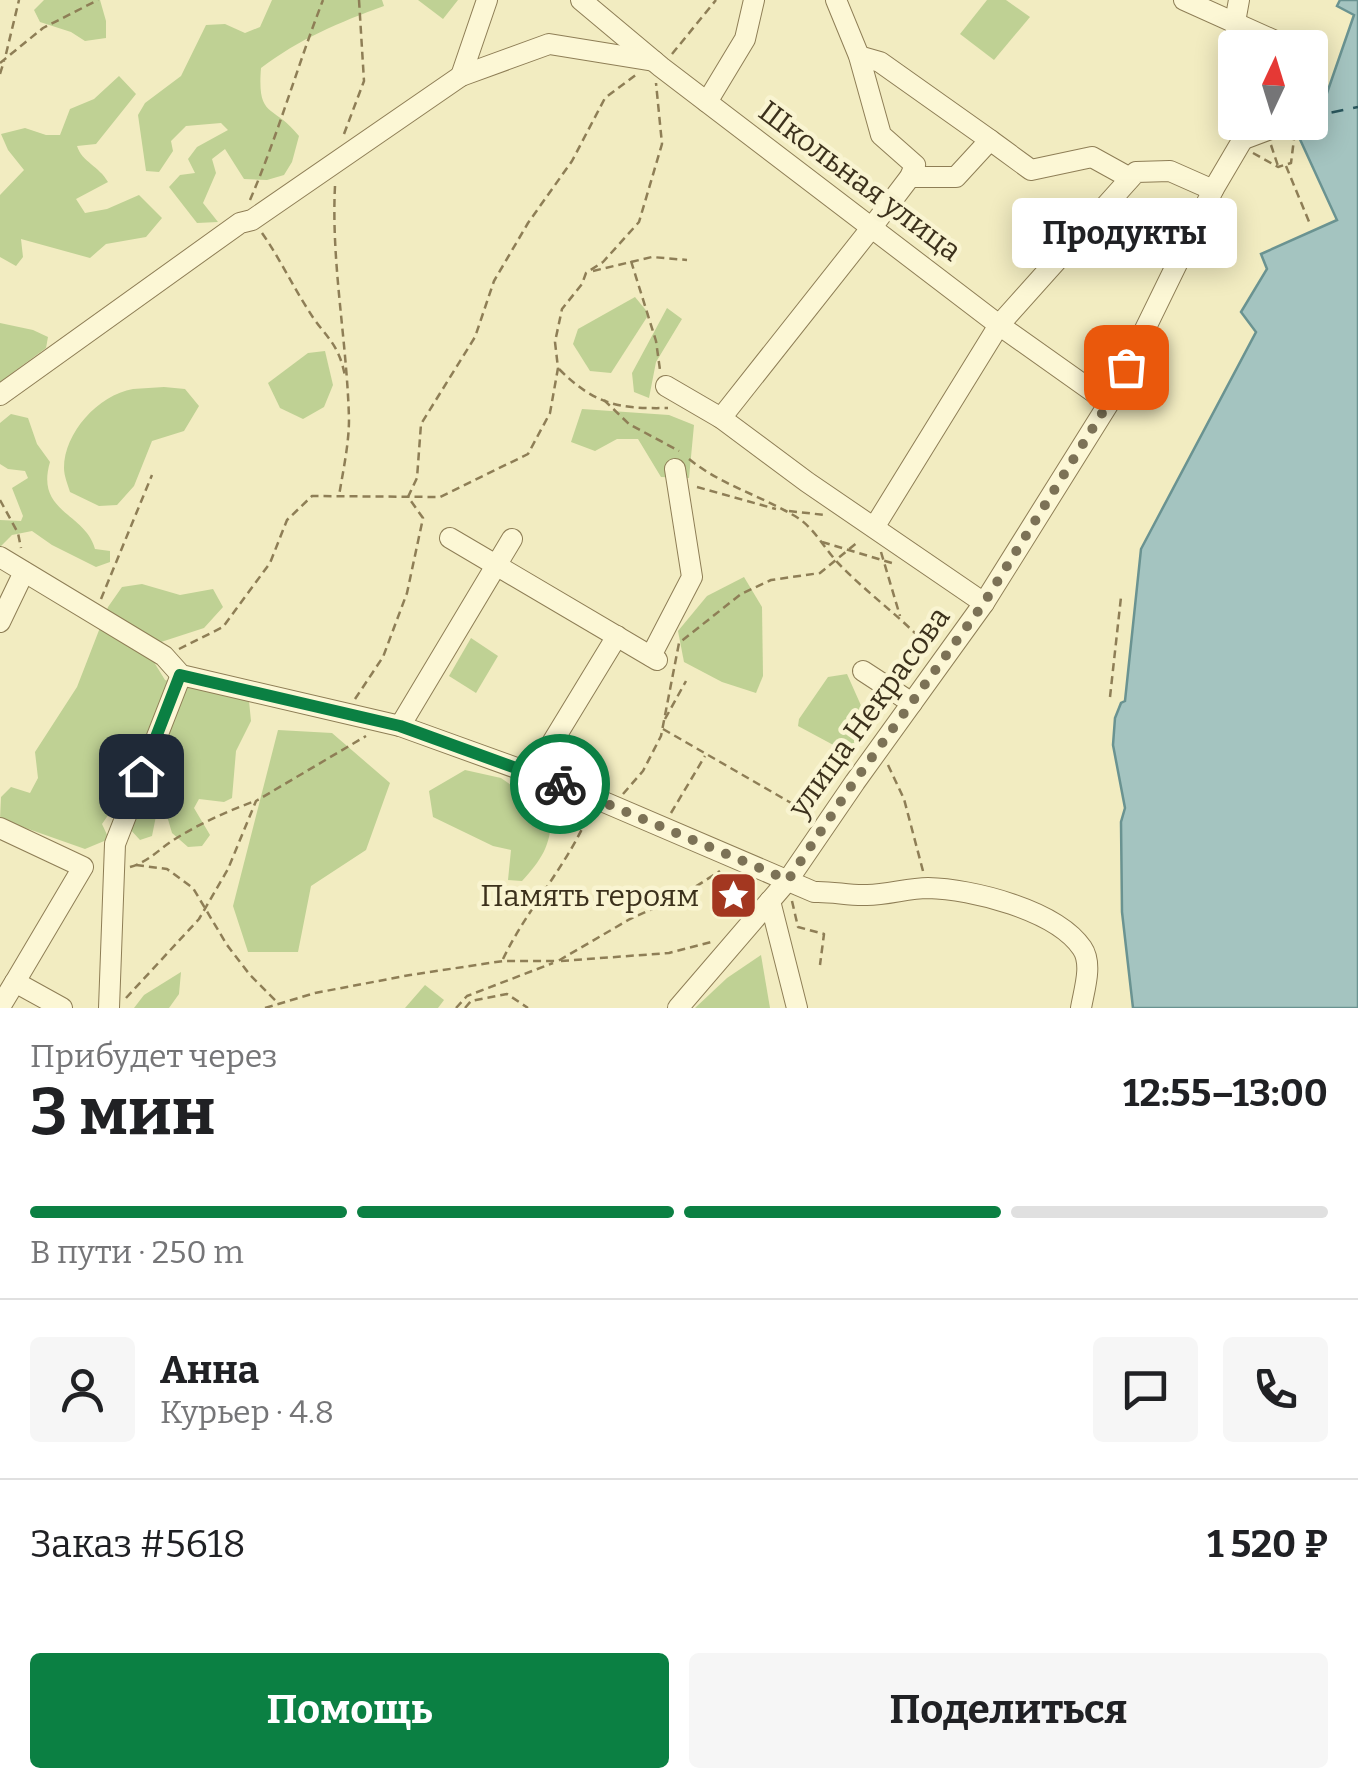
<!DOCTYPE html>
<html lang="ru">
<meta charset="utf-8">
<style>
:root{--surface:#fff;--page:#f6f6f6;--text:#202124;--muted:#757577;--line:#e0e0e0;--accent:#0b8043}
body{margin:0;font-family:Bitter,serif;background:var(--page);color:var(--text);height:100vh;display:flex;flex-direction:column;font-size:38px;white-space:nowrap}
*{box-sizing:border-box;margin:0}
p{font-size:32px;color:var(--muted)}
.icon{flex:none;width:55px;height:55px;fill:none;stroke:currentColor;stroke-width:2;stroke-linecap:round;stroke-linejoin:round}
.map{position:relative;height:1008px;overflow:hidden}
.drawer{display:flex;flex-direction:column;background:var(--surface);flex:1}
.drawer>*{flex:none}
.needle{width:65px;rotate:4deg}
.buttons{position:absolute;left:1218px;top:30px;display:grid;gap:20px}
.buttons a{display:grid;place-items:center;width:110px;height:110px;border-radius:10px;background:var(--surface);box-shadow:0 5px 25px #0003;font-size:50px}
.pin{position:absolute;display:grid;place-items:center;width:85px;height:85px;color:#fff;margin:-42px;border-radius:20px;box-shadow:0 5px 15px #0006}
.courier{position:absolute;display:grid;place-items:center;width:100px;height:100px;margin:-50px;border:8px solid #0b8043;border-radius:50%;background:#fff;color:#222;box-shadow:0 2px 12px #0007}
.bubble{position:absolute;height:70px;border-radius:10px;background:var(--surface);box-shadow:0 5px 25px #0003;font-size:32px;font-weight:700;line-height:70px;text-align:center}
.head em{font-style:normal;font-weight:700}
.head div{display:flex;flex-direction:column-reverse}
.head{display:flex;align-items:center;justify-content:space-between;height:170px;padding:0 30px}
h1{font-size:65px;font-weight:700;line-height:75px}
.bar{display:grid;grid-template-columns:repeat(4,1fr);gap:15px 10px;align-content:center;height:120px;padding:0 30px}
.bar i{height:12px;border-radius:8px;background:var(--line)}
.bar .active{background:var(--accent)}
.bar p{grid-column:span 4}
.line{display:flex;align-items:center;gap:25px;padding:0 30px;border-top:2px solid var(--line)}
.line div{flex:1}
.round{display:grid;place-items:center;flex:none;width:105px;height:105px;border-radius:10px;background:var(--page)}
.button{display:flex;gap:20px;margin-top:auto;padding:20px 30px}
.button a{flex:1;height:115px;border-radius:10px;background:var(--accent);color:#fff;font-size:40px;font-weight:700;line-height:115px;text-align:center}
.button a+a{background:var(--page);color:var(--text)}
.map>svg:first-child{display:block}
.green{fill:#bfd194}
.water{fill:#a4c4c0;stroke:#6a9391;stroke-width:2.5}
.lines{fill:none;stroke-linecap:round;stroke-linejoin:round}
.ferry{stroke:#2a575d;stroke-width:2.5;stroke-dasharray:12 10;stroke-linecap:butt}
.minor-casing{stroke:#8e7e56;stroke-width:22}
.path{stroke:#8e7e56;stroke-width:2.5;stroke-dasharray:8 5;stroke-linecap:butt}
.minor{stroke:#fcf7d5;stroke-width:20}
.done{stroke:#7c7256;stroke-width:10;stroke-dasharray:0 18}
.route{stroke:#0b8043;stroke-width:12}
.labels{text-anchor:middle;stroke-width:9;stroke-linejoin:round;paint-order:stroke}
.street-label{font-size:30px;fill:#3c311c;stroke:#f9f4d1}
.poi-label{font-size:30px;fill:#3c311c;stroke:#f9f4d1;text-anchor:end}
</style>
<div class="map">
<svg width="1358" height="1008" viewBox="0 0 1358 1008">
<rect width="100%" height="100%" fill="#f2ecc1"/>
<g class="green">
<polygon points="44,0 100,0 106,21 106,38 85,41 71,32 40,22 34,10"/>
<path d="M272 0H382L384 6C340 22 299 39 261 68 257 120 273 103 299 136L292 162 284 175 267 180 244 179 225 149 212 159 216 173 203 203 218 222 197 223 169 187 180 175 195 173 188 159 197 147 228 130 221 123 186 126 171 141 173 151 159 172 146 171 138 115 145 103 181 76 206 25 225 24 245 33 260 27Z"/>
<polygon points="418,0 458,0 443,19"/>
<polygon points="987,0 1006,0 1030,17 994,60 960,34"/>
<path d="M119 76 136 94 96 144 77 146C82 162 99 166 108 182L76 199 85 213 107 209 139 195 162 218 146 237 106 244 90 258 21 239 23 257 16 266 0 257V195L24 170 8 150 1 134 25 128 46 135H60L70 109 94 99Z"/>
<polygon points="635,297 649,314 611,373 590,371 573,344 578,329"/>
<polygon points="667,308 682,319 656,362 649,398 634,392 632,373"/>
<polygon points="0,323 33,330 48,337 46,348 0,382"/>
<polygon points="325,351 333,385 324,407 303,419 280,408 268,383 308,353"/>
<path d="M164 387 185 389 199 406 184 431 152 441 134 486 117 505 99 506 70 492C68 485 64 476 64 468 64 433 98 395 133 389 143 388 154 388 164 387Z"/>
<polygon points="582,409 669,415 694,425 689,478 661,477 638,439 617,439 595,451 571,442"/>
<path d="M11 414 28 418 37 444 50 462C35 513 85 512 95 549L110 551V562L96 567 52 545 32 531 12 535 0 547V520L21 521 23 516 12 488 28 478 25 471 8 469 0 464V423Z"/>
<polygon points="744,577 762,607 763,676 756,693 722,682 684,662 678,631 707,596"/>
<polygon points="142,584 180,595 213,589 223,607 204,628 161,642 149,654 165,680 249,701 251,721 236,751 232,798 224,802 199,799 194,808 210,835 202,846 188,847 172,833 167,816 156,816 152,836 140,840 129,828 124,809 111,811 102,824 109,839 85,849 0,819 1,797 11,787 30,793 38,778 35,752 77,687 108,607 122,587"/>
<polygon points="471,638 498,656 476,693 449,676"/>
<polygon points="847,674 867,719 874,723 852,755 798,726 799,719 828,677"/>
<polygon points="278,730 332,733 390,783 366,850 311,886 298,952 248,952 233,906"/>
<path d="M465 770 501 778 551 813C552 844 542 859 522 881L508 880 511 850 493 846 433 817 429 791Z"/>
<polygon points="761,955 770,1008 695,1008 727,978"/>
<polygon points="181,972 179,994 169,1008 134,1008 144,995"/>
<polygon points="425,985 444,1000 438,1008 405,1008"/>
</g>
<polygon class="water" points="1340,0 1358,0 1358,1008 1133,1008 1122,912 1121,822 1125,808 1113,745 1115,718 1121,703 1125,701 1141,549 1256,332 1241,312 1267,269 1261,254 1337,220 1298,135 1303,132 1299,123 1310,122 1310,101 1327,93 1354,15 1337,6"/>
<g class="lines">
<polyline class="ferry" points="1310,117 1358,107"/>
<defs>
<g id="minor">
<polyline points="581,0 661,67 999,325 1109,403"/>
<polyline points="1184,0 1291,48"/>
<polyline points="1238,48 1235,22 1239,0"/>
<polyline points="859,56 880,62 990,140"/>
<polyline points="461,76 487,0"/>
<polyline points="707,102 745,39 754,0"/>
<polyline points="1244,139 1289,122"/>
<polyline points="910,177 956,177 990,140 1031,170 1092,157 1130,178"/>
<polyline points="666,386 721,418 807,482 984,603"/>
<polyline points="0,395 240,223 252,220 461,76 549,44 654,61"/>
<polyline points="721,418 872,227 910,177 915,165 881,135 859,56 836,0"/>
<polyline points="875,526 999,325 1136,172 1170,171 1213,190"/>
<polyline points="450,538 657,660"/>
<path d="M0 557 164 656 181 675 400 726 569 787 814 892C832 891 849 896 867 895 888 895 908 888 928 888 972 889 1056 910 1082 948 1093 964 1084 990 1081 1008"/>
<polyline points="0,622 24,572"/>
<polyline points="651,656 692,577 675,469"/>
<polyline points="863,671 912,703"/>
<polyline points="400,726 512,539"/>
<polyline points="533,774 617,636"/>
<polyline points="0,828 83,867 15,982"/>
<polyline points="770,901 797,1008"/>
<polyline points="0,1007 15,982 62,1008"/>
<polyline points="109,1008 115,844 181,675"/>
<polyline points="678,1008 788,880 855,782 984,603 1109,403 1213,190 1253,122"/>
</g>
</defs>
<use href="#minor" class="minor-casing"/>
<g class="path">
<polyline points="6,54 19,0"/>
<polyline points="672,54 716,0"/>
<polyline points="0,63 43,28 98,0"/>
<polyline points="0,74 4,61"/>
<polyline points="344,134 364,81 359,0"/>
<polyline points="1271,145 1278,166"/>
<polyline points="1253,153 1278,167 1291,163 1294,139"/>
<polyline points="1286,166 1310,224"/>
<path d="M335 186C331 263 347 341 349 419 349 444 343 471 339 496"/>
<path d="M250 200C278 135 297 67 323 0"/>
<path d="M262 233C279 257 291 283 307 308 324 337 338 340 345 376"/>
<polyline points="631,261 656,341 660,370"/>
<polyline points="593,271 652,257 687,260"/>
<path d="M559 369C595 405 619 409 668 408"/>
<polyline points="604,400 629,424 679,451"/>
<path d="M689 459C724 487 761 495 798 518 815 529 826 551 840 565 869 595 903 618 931 650"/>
<polyline points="697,487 776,509"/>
<polyline points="0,500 18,533 21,548"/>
<polyline points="789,511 825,515"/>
<polyline points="822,542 895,564"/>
<polyline points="881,552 900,616"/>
<polyline points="101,599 152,475"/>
<polyline points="179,649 223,627 270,563 287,520 312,496 440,497 528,454 550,413 558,368 555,342 562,309 582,284 586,273 603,262 639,222 662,144 656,83"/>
<polyline points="1110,697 1121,597"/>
<polyline points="355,699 383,657 407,593 423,518 408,497 417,478 421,424 475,337 494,281 528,223 572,161 605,98 637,74"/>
<polyline points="665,719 686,681"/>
<polyline points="663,729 812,815"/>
<polyline points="888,765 904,799 923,871"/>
<polyline points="623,794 643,771 661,736 679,643 741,594 771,580 820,573 859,541"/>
<polyline points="671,813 705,756"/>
<polyline points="136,865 167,869 193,888 227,945 250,975 279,1004"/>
<path d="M130 867C148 862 157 851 172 841 198 824 226 812 255 801"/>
<polyline points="792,901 798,927 824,934 820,965"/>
<path d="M503 959C527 909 566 867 588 816"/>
<polyline points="561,961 669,953 711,942"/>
<polyline points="126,998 199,919 228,869 256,801 366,736"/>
<polyline points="265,1008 315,993 410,975 503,961 558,961 630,919 681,896 720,871"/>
<polyline points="456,1008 467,996 553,963"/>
<polyline points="465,1008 471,1001 507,994 528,1008"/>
</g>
<use href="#minor" class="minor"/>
</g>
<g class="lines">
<polyline class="done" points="560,784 788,880 854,782 984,603 1109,402 1126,367"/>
<polyline class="route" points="141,776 180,675 400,726 560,784"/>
</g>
<defs>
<symbol id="sight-square" viewBox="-11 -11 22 22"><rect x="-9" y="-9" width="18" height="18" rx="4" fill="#a33720" stroke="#f9f4d1"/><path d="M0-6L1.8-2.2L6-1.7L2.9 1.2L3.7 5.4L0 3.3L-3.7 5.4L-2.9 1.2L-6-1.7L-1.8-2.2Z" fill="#fff"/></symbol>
</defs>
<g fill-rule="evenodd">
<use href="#sight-square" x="706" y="868" width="55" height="55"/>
</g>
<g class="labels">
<g class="street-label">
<text transform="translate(860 181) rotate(37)" y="10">Школьная улица</text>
<text transform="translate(869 712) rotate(-54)" y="10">улица Некрасова</text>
</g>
<g class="poi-label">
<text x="699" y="906">Память героям</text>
</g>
</g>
</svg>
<div class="buttons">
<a><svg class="needle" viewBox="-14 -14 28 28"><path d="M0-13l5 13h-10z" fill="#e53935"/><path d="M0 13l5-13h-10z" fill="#757577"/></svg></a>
</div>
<div class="pin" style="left:1126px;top:367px;background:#ea580c"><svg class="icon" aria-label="bag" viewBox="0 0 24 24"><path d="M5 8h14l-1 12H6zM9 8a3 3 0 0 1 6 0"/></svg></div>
<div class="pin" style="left:141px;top:776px;background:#1f2937"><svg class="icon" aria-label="home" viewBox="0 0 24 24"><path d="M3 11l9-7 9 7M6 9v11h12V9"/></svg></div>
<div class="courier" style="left:560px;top:784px"><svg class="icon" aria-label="bike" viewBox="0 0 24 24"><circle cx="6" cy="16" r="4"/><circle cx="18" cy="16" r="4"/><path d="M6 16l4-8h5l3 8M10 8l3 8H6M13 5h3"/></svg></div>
<div class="bubble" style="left:1012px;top:198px;width:225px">Продукты</div>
</div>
<section class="drawer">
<div class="head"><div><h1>3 мин</h1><p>Прибудет через</p></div><em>12:55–13:00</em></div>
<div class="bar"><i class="active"></i><i class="active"></i><i class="active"></i><i></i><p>В пути · 250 m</p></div>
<div class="line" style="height:180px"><a class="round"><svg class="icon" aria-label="person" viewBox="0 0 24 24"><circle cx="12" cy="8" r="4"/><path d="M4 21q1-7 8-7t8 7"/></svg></a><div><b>Анна</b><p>Курьер · 4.8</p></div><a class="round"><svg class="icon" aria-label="chat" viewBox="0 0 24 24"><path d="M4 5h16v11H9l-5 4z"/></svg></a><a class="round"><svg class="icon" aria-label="phone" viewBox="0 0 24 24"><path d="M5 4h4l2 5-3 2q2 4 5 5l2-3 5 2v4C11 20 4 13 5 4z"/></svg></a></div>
<div class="line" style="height:130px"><div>Заказ #5618</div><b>1 520 ₽</b></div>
<div class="button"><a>Помощь</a><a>Поделиться</a></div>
</section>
